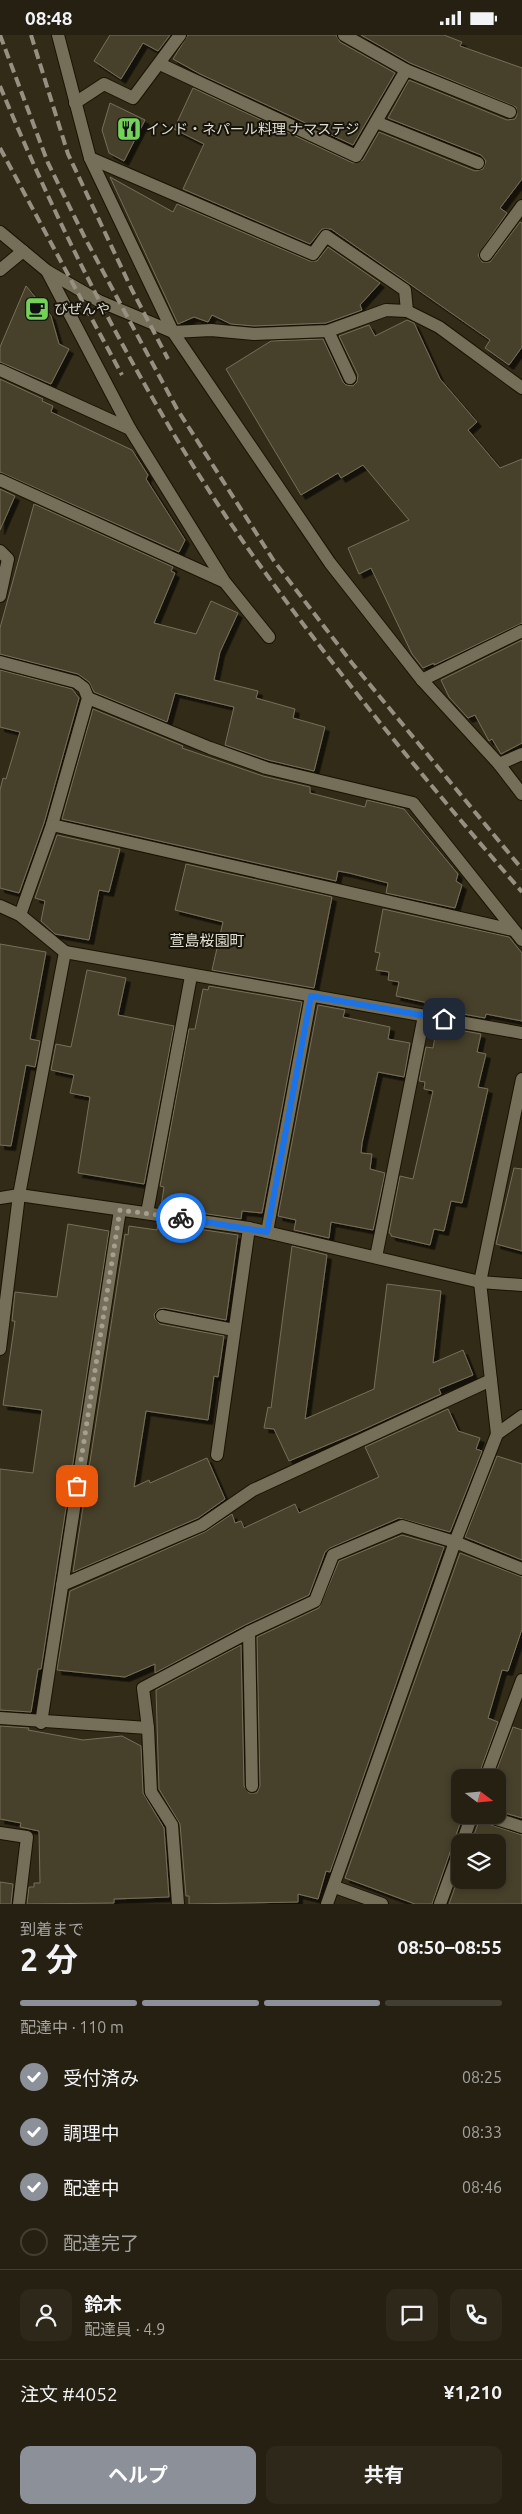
<!DOCTYPE html>
<html lang="ja">
<meta charset="utf-8">
<style>
:root{--surface:#262012;--page:#2e281b;--text:#f1f3f6;--muted:#a4a39f;--line:#423e32;--accent:#8c9099}
body{margin:0;font-family:Ubuntu,"Noto Sans JP",sans-serif;background:var(--page);color:var(--text);height:100vh;display:flex;flex-direction:column;font-size:19px;white-space:nowrap}
*{box-sizing:border-box;margin:0}
p{font-size:16px;color:var(--muted)}
.icon{flex:none;width:28px;height:28px;fill:none;stroke:currentColor;stroke-width:2;stroke-linecap:round;stroke-linejoin:round}
.map{position:relative;height:1869px;overflow:hidden}
.sheet{display:flex;flex-direction:column;background:var(--surface);flex:1}
.sheet>*{flex:none}
.needle{width:32px;rotate:106deg}
.controls{position:absolute;left:451px;top:1734px;display:grid;gap:10px}
.controls a{display:grid;place-items:center;width:55px;height:55px;border-radius:10px;background:var(--surface);box-shadow:0 2px 8px #0003,0 0 0 1px var(--line);font-size:25px}
.pin{position:absolute;display:grid;place-items:center;width:42px;height:42px;color:#fff;margin:-21px;border-radius:10px;box-shadow:0 2px 8px #0006}
.courier{position:absolute;display:grid;place-items:center;width:50px;height:50px;margin:-25px;border:4px solid #1a73e8;border-radius:50%;background:#fff;color:#222;box-shadow:0 1px 6px #0007}
.summary em{font-style:normal;font-weight:700}
.summary div{display:flex;flex-direction:column-reverse}
.summary{display:flex;align-items:center;justify-content:space-between;height:85px;padding:0 20px}
h1{font-size:32px;font-weight:700;line-height:38px}
.bar{display:grid;grid-template-columns:repeat(4,1fr);gap:8px 5px;align-content:center;height:60px;padding:0 20px}
.bar i{height:6px;border-radius:4px;background:var(--line)}
.bar .current{background:var(--accent)}
.bar p{grid-column:span 4}
.line{display:flex;align-items:center;gap:12px;padding:0 20px;border-top:1px solid var(--line)}
.line div{flex:1}
.round{display:grid;place-items:center;flex:none;width:52px;height:52px;border-radius:10px;background:var(--page)}
ol{padding:0 20px;list-style:none}
li{display:flex;align-items:center;gap:15px;height:55px}
li p{margin-inline-start:auto}
li .icon{padding:5px;border-radius:50%;background:var(--accent);color:#fff;stroke-width:4}
li:last-child{color:var(--muted)}
li i{width:28px;height:28px;border:2px solid var(--line);border-radius:50%}
.primary-button{display:flex;gap:10px;margin-top:auto;padding:10px 20px}
.primary-button a{flex:1;height:58px;border-radius:10px;background:var(--accent);color:#fff;font-size:20px;font-weight:700;line-height:58px;text-align:center}
.primary-button a+a{background:var(--page);color:var(--text)}
.status{display:flex;justify-content:space-between;align-items:center;height:35px;padding:0 25px;background:var(--surface);direction:ltr}
.status svg{height:14px;fill:currentColor}
.map>svg:first-child{display:block}
.building{fill:#47402c;stroke:#776f59;filter:url(#shadow)}
.lines{fill:none;stroke-linecap:round;stroke-linejoin:round}
.minor-casing{stroke:#1a1302;stroke-width:14}
.tertiary-casing{stroke:#1a1302;stroke-width:14}
.minor{stroke:#756e58;stroke-width:12}
.tertiary{stroke:#756e58;stroke-width:12}
.rail{stroke:#959081;stroke-width:4;stroke-dasharray:10 5;stroke-linecap:butt}
.done{stroke:#a49f90;stroke-width:5;stroke-dasharray:0 9}
.route{stroke:#1a73e8;stroke-width:6}
.labels{text-anchor:middle;stroke-width:4;stroke-linejoin:round;paint-order:stroke}
.poi-label{font-size:14px;fill:#e1ddd1;stroke:#17140b;text-anchor:start}
.neighbourhood-label{font-size:15px;fill:#e1ddd1;stroke:#17140b}
</style>
<div class="status"><b>08:48</b><svg viewBox="0 0 49 12"><path d="M0 12V9h3v3zM5 12V6h3v6zM10 12V3h3v9zM15 12V0h3v12zM26 1h20v11H26zM47 4h2v5h-2z"/></svg></div>
<div class="map">
<svg width="522" height="1869" viewBox="0 0 522 1869">
<defs>
<filter id="shadow"><feDropShadow dx="4.5" dy="4.5" stdDeviation="0" flood-color="#0009"/></filter>
</defs>
<rect width="100%" height="100%" fill="#322b18"/>
<g class="building">
<polygon points="110,0 170,0 158,16 143,8 121,44 94,26"/>
<polygon points="188,0 336,0 340,7 395,38 353,110 200,39 173,24"/>
<polygon points="361,0 444,0 462,7 460,11 522,33 522,144 500,173 507,178 478,220 482,227 490,227 520,187 522,188 522,312 509,330 485,313 490,305 331,194 322,194 310,209 183,154 204,109 174,94 193,53 353,128 363,125 379,97 475,136 483,134 486,126 481,120 388,83 409,45 507,85 515,84 517,80 516,72 410,28"/>
<polygon points="110,68 145,85 124,126 109,118 102,95"/>
<polygon points="110,142 173,177 177,169 310,226 317,226 328,212 380,248 360,270 362,275 326,288 254,291 231,289 212,280 208,287 194,282 178,289"/>
<polygon points="26,251 51,281 59,309 69,314 51,349 0,327 0,312"/>
<polygon points="407,285 414,288 440,344 477,387 468,395 500,433 522,424 522,588 434,630 434,628 423,633 412,619 371,533 359,539 348,513 409,485 363,430 341,443 338,438 301,460 226,334 271,306 323,304 343,347 346,350 353,351 357,347 358,340 339,301 369,290 375,301"/>
<polygon points="0,344 43,364 42,366 53,371 51,377 132,415 148,440 146,444 185,505 179,517 0,437"/>
<polygon points="0,454 15,461 0,495"/>
<polygon points="34,469 173,532 171,536 175,538 154,588 196,599 211,566 238,578 220,617 214,645 258,656 256,663 295,674 293,683 325,692 314,736 268,725 225,710 234,672 175,658 167,687 94,657 89,647 78,639 0,619 0,593"/>
<polygon points="522,605 522,708 501,719 492,704 489,706 475,680 468,683 449,662 441,645"/>
<polygon points="0,635 72,654 79,663 44,788 19,858 0,853 0,755 3,743 6,744 20,697 0,692"/>
<polygon points="93,674 183,711 182,713 263,741 310,752 310,758 365,772 367,765 404,774 458,839 456,846 462,850 455,873 386,858 388,848 349,838 338,836 336,846 62,784"/>
<polygon points="57,800 120,814 109,857 99,855 89,905 55,899 41,886 45,866 35,863"/>
<polygon points="186,829 332,862 314,953 212,935 223,887 175,875"/>
<polygon points="383,874 509,902 522,918 522,986 486,979 485,983 441,975 442,971 396,961 399,947 388,945 389,937 376,935 380,918 375,917"/>
<polygon points="0,909 46,917 30,1004 40,1006 35,1032 26,1030 11,1111 0,1110"/>
<polygon points="87,935 126,943 118,980 174,991 144,1149 78,1138 90,1062 70,1058 74,1040 51,1035 56,1009 71,1012"/>
<polygon points="209,951 302,967 262,1178 242,1176 241,1184 161,1172 164,1152 160,1151 189,994 195,994 203,954 208,955"/>
<polygon points="318,970 345,975 343,982 390,992 388,1004 410,1008 404,1042 378,1037 362,1108 361,1118 372,1119 370,1134 385,1138 373,1195 331,1187 329,1203 294,1195 296,1185 278,1181"/>
<polygon points="437,991 481,999 477,1017 486,1019 478,1052 488,1054 462,1168 451,1166 444,1196 434,1194 430,1210 391,1201 391,1199 389,1198 400,1141 413,1144 433,1056 424,1054 425,1047 419,1046 426,1012 433,1013"/>
<polygon points="514,1133 522,1134 522,1216 496,1209"/>
<polygon points="158,1188 238,1200 226,1285 164,1273 159,1274 154,1279 155,1284 160,1289 224,1301 218,1342 214,1341 208,1385 146,1376 134,1452 149,1445 150,1448 207,1423 225,1464 198,1483 73,1537 125,1199 128,1200 129,1191 157,1195"/>
<polygon points="68,1189 109,1196 41,1634 38,1634 31,1677 0,1675 0,1434 33,1438 42,1375 3,1370 15,1286 12,1286 15,1257 57,1262"/>
<polygon points="292,1211 327,1220 305,1384 374,1354 387,1249 441,1256 433,1328 463,1315 473,1340 439,1354 441,1359 358,1397 289,1426 274,1394 264,1393 268,1372 271,1373"/>
<polygon points="448,1374 458,1396 480,1403 476,1414 482,1416 450,1497 399,1483 330,1513 325,1517 309,1560 245,1590 155,1638 155,1629 125,1642 57,1635 70,1556 205,1497 232,1479 235,1488 241,1486 244,1493 295,1469 299,1478 379,1442 365,1412"/>
<polygon points="497,1421 522,1429 522,1525 465,1502"/>
<polygon points="402,1500 444,1512 330,1837 326,1836 318,1864 298,1859 298,1867 189,1869 189,1861 186,1861 180,1789 159,1754 156,1655 241,1610 244,1751 249,1758 257,1758 260,1751 257,1602 319,1573 339,1526"/>
<polygon points="460,1518 522,1542 522,1594 508,1636 502,1635 488,1683 498,1687 478,1742 460,1742 460,1780 463,1780 432,1869 415,1869 345,1843"/>
<polygon points="0,1691 29,1693 28,1695 83,1705 122,1701 141,1711 143,1758 164,1793 169,1862 114,1864 114,1868 27,1869 29,1852 34,1852 34,1848 40,1848 39,1796 20,1792 21,1788 0,1784"/>
<polygon points="513,1692 522,1695 522,1783 498,1776 498,1742 494,1742"/>
<polygon points="479,1786 522,1800 522,1869 449,1869 460,1838 460,1845 498,1845 498,1808 471,1808"/>
<polygon points="0,1847 13,1849 11,1869 0,1869"/>
</g>
<g class="lines">
<defs>
<g id="minor">
<polyline points="344,0 406,35 510,77"/>
<polyline points="160,29 356,121 406,35"/>
<polyline points="75,68 104,49 133,63 180,0"/>
<polyline points="376,87 478,128"/>
<polyline points="90,123 313,219 326,201 405,255 407,276"/>
<polyline points="486,220 522,171"/>
<polyline points="0,235 23,216"/>
<polyline points="47,236 130,394 224,546 269,602"/>
<polyline points="328,296 350,343"/>
<polyline points="173,297 211,295 254,299 328,296 386,275 407,276 439,292 522,353"/>
<polyline points="0,335 130,394"/>
<polyline points="0,445 223,546"/>
<polyline points="0,516 8,524 0,561"/>
<polyline points="0,627 76,647 84,653 88,663 52,790 20,880"/>
<polyline points="422,645 522,596"/>
<polyline points="88,663 210,713 266,733 413,768 522,905"/>
<polyline points="499,729 522,719"/>
<polyline points="52,790 513,895"/>
<polyline points="0,871 20,880 65,917 19,1160 0,1314"/>
<polyline points="65,917 522,998"/>
<polyline points="0,1163 19,1160 249,1193 480,1247 522,1250"/>
<polyline points="147,1178 191,941"/>
<polyline points="267,1197 311,961"/>
<polyline points="376,1222 424,981"/>
<polyline points="162,1281 234,1295"/>
<polyline points="497,1399 522,1381"/>
<polyline points="217,1420 249,1193"/>
<polyline points="62,1550 202,1490 253,1455 491,1345"/>
<polyline points="249,1597 252,1751"/>
<polyline points="0,1683 148,1693"/>
<polyline points="41,1688 120,1175"/>
<polyline points="486,1742 522,1645"/>
<polyline points="484,1780 522,1792"/>
<polyline points="0,1798 27,1802 19,1869"/>
<polyline points="462,1808 472,1780"/>
<polyline points="335,1852 382,1869"/>
<polyline points="178,1869 172,1790 151,1757 148,1693 143,1653 249,1597 315,1566 333,1520 402,1491 455,1507 522,1534"/>
<polyline points="327,1869 455,1507 497,1399 480,1247 522,1044"/>
<polyline points="440,1869 460,1814"/>
</g>
<g id="tertiary">
<polyline points="58,0 90,123 173,297 330,528 422,645 499,729 522,759"/>
<polyline points="0,197 47,236 99,266 173,297"/>
</g>
</defs>
<use href="#minor" class="minor-casing"/>
<use href="#tertiary" class="tertiary-casing"/>
<use href="#minor" class="minor"/>
<use href="#tertiary" class="tertiary"/>
<g class="rail">
<polyline points="0,0 48,128 85,203 177,374 274,526 352,628 522,834"/>
<polyline points="31,0 68,119 132,255 168,324"/>
<path d="M0 51C69 218 158 390 264 536 344 647 432 753 522 857"/>
<polyline points="0,113 122,340"/>
</g>
</g>
<g class="lines">
<polyline class="done" points="77,1451 120,1175 181,1183"/>
<polyline class="route" points="181,1183 267,1197 311,961 444,984"/>
</g>
<defs>
<symbol id="restaurant-square" viewBox="-11 -11 22 22"><rect x="-9" y="-9" width="18" height="18" rx="4" fill="#74d25b" stroke="#17140b"/><path d="M-5-6h1v4h1v-4h1v4h1v-4h1v5L-1.5 .5V6h-2V.5L-5-1ZM5-6V6H3V1.5H1.5Q1.5-4 5-6Z" fill="#111"/></symbol>
<symbol id="cafe-square" viewBox="-11 -11 22 22"><rect x="-9" y="-9" width="18" height="18" rx="4" fill="#74d25b" stroke="#17140b"/><path d="M-5.5-4.5H6V0H3Q3 3.5 0 3.5H-2.5Q-5.5 3.5-5.5 0ZM3-3.2v2h1.7v-2ZM-6 4.5H4V6H-6Z" fill="#111"/></symbol>
</defs>
<g fill-rule="evenodd">
<use href="#restaurant-square" x="115" y="80" width="28" height="28"/>
<use href="#cafe-square" x="23" y="260" width="28" height="28"/>
</g>
<g class="labels">
<g class="poi-label">
<text x="146" y="99">インド・ネパール料理 ナマステジ</text>
<text x="54" y="279">びぜんや</text>
</g>
<g class="neighbourhood-label">
<text x="207" y="911">萱島桜園町</text>
</g>
</g>
</svg>
<div class="controls">
<a><svg class="needle" viewBox="-14 -14 28 28"><path d="M0-13l5 13h-10z" fill="#e53935"/><path d="M0 13l5-13h-10z" fill="#a4a39f"/></svg></a>
<a><svg class="icon" aria-label="layers" viewBox="0 0 24 24"><path d="M12 4l9 5-9 5-9-5zM3 14l9 5 9-5"/></svg></a>
</div>
<div class="pin" style="left:77px;top:1451px;background:#ea580c"><svg class="icon" aria-label="bag" viewBox="0 0 24 24"><path d="M5 8h14l-1 12H6zM9 8a3 3 0 0 1 6 0"/></svg></div>
<div class="pin" style="left:444px;top:984px;background:#1f2937"><svg class="icon" aria-label="home" viewBox="0 0 24 24"><path d="M3 11l9-7 9 7M6 9v11h12V9"/></svg></div>
<div class="courier" style="left:181px;top:1183px"><svg class="icon" aria-label="bike" viewBox="0 0 24 24"><circle cx="6" cy="16" r="4"/><circle cx="18" cy="16" r="4"/><path d="M6 16l4-8h5l3 8M10 8l3 8H6M13 5h3"/></svg></div>
</div>
<section class="sheet">
<div class="summary"><div><h1>2 分</h1><p>到着まで</p></div><em>08:50–08:55</em></div>
<div class="bar"><i class="current"></i><i class="current"></i><i class="current"></i><i></i><p>配達中 · 110 m</p></div>
<ol>
<li><svg class="icon" aria-label="check" viewBox="0 0 24 24"><path d="M5 12l5 5 9-10"/></svg>受付済み<p>08:25</p></li>
<li><svg class="icon" aria-label="check" viewBox="0 0 24 24"><path d="M5 12l5 5 9-10"/></svg>調理中<p>08:33</p></li>
<li><svg class="icon" aria-label="check" viewBox="0 0 24 24"><path d="M5 12l5 5 9-10"/></svg>配達中<p>08:46</p></li>
<li><i></i>配達完了</li>
</ol>
<div class="line" style="height:90px"><a class="round"><svg class="icon" aria-label="person" viewBox="0 0 24 24"><circle cx="12" cy="8" r="4"/><path d="M4 21q1-7 8-7t8 7"/></svg></a><div><b>鈴木</b><p>配達員 · 4.9</p></div><a class="round"><svg class="icon" aria-label="chat" viewBox="0 0 24 24"><path d="M4 5h16v11H9l-5 4z"/></svg></a><a class="round"><svg class="icon" aria-label="phone" viewBox="0 0 24 24"><path d="M5 4h4l2 5-3 2q2 4 5 5l2-3 5 2v4C11 20 4 13 5 4z"/></svg></a></div>
<div class="line" style="height:65px"><div>注文 #4052</div><b>¥1,210</b></div>
<div class="primary-button"><a>ヘルプ</a><a>共有</a></div>
</section>
